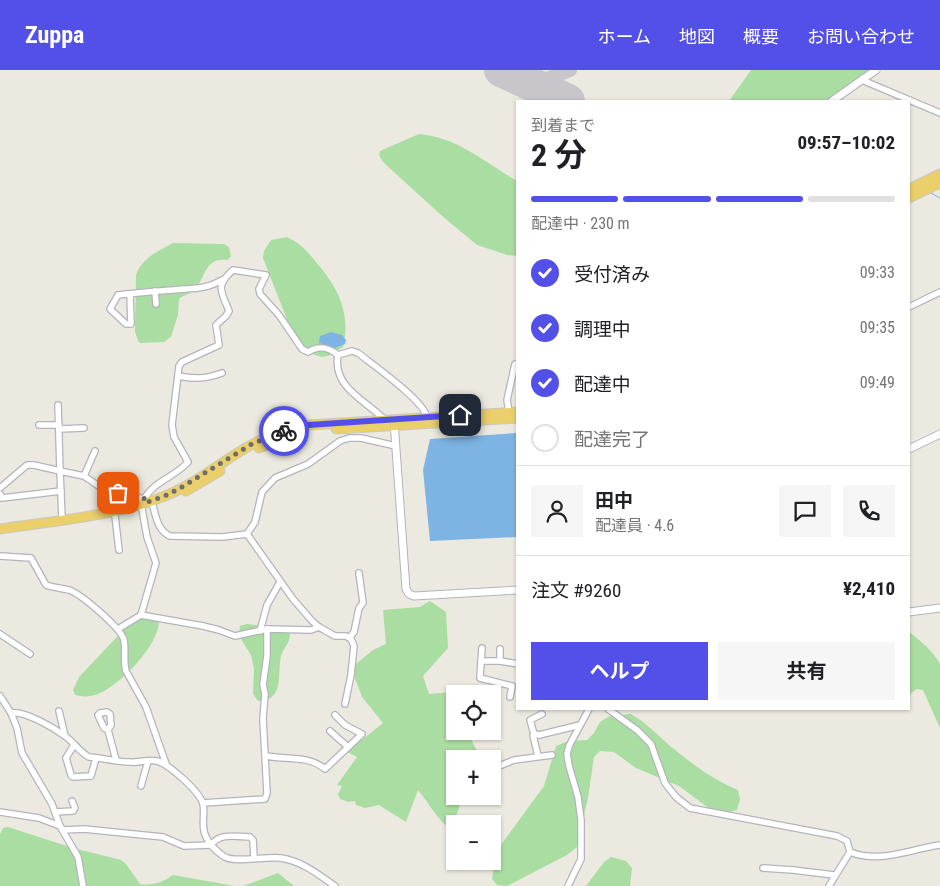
<!DOCTYPE html>
<html lang="ja">
<meta charset="utf-8">
<style>
:root{--surface:#fff;--page:#f6f6f6;--text:#202124;--muted:#757577;--line:#e0e0e0;--accent:#5350e9}
body{margin:0;font-family:"Roboto Condensed","Noto Sans JP",sans-serif;background:var(--page);color:var(--text);height:100vh;display:flex;flex-direction:column;font-size:19px;white-space:nowrap}
*{box-sizing:border-box;margin:0}
p{font-size:16px;color:var(--muted)}
.icon{flex:none;width:28px;height:28px;fill:none;stroke:currentColor;stroke-width:2;stroke-linecap:round;stroke-linejoin:round}
.map{position:relative;flex:1;overflow:hidden}
.sheet{position:absolute;left:516px;top:30px;width:394px;height:610px;display:flex;flex-direction:column;background:var(--surface);border-radius:0px;box-shadow:0 1px 4px #0004}
.sheet>*{flex:none}
.fabs{position:absolute;left:446px;top:615px;display:grid;gap:10px}
.fabs a{display:grid;place-items:center;width:55px;height:55px;border-radius:0px;background:var(--surface);box-shadow:0 1px 4px #0004;font-size:25px}
.pin{position:absolute;display:grid;place-items:center;width:42px;height:42px;color:#fff;margin:-21px;border-radius:10px;box-shadow:0 2px 8px #0006}
.courier{position:absolute;display:grid;place-items:center;width:50px;height:50px;margin:-25px;border:4px solid #5350e9;border-radius:50%;background:#fff;color:#222;box-shadow:0 1px 6px #0007}
.overview em{font-style:normal;font-weight:700}
.overview div{display:flex;flex-direction:column-reverse}
.overview{display:flex;align-items:center;justify-content:space-between;height:85px;padding:0 15px}
h1{font-size:32px;font-weight:700;line-height:38px}
.bar{display:grid;grid-template-columns:repeat(4,1fr);gap:8px 5px;align-content:center;height:60px;padding:0 15px}
.bar i{height:6px;border-radius:4px;background:var(--line)}
.bar .on{background:var(--accent)}
.bar p{grid-column:span 4}
.line{display:flex;align-items:center;gap:12px;padding:0 15px;border-top:1px solid var(--line)}
.line div{flex:1}
.round{display:grid;place-items:center;flex:none;width:52px;height:52px;border-radius:0px;background:var(--page)}
ol{padding:0 15px;list-style:none}
li{display:flex;align-items:center;gap:15px;height:55px}
li p{margin-inline-start:auto}
li .icon{padding:5px;border-radius:50%;background:var(--accent);color:#fff;stroke-width:4}
li:last-child{color:var(--muted)}
li i{width:28px;height:28px;border:2px solid var(--line);border-radius:50%}
.primary-button{display:flex;gap:10px;margin-top:auto;padding:10px 15px}
.primary-button a{flex:1;height:58px;border-radius:0px;background:var(--accent);color:#fff;font-size:20px;font-weight:700;line-height:58px;text-align:center}
.primary-button a+a{background:var(--page);color:var(--text)}
header{display:flex;align-items:center;gap:30px;box-sizing:border-box;height:70px;padding:0 25px;background:var(--accent);color:#fff}
header strong{font-size:24px}
nav{display:flex;gap:28px;margin-inline-start:auto;font-size:18px}
.map>svg:first-child{display:block}
.green{fill:#aadda2}
.water{fill:#7eb4e4}
.lines{fill:none;stroke-linecap:round;stroke-linejoin:round}
.stream{stroke:#7eb4e4;stroke-width:1}
.taxiway{stroke:#c8c6ca;stroke-width:14}
.runway{stroke:#c8c6ca;stroke-width:34}
.minor-casing{stroke:#b4b3be;stroke-width:8}
.tertiary-casing{stroke:#b4b3be;stroke-width:9}
.trunk-casing{stroke:#c8c8c8;stroke-width:11}
.minor{stroke:#fff;stroke-width:5.5}
.tertiary{stroke:#fff;stroke-width:7}
.trunk{stroke:#eacf6b;stroke-width:9}
.done{stroke:#6f6e6b;stroke-width:5;stroke-dasharray:0 9}
.route{stroke:#5350e9;stroke-width:6}
</style>
<header>
<strong>Zuppa</strong>
<nav><a>ホーム</a><a>地図</a><a>概要</a><a>お問い合わせ</a></nav>
</header>
<div class="map">
<svg width="940" height="816" viewBox="0 0 940 816">
<rect width="100%" height="100%" fill="#eceae0"/>
<g class="green">
<polygon points="751,0 875,0 827,31 729,31"/>
<path d="M419 64C457 67 486 93 517 111V186L507 185 477 175 441 145 383 92 379 85 380 81Z"/>
<path d="M287 167C300 173 307 181 316 192 338 218 351 242 343 277L328 286 322 287 315 285 297 275 263 188 264 181 271 170Z"/>
<path d="M173 173 224 174 229 177 231 186 228 190C203 187 207 208 193 221 189 225 183 225 179 229L178 245 171 267 164 272 140 273 138 271 135 262 136 205C142 188 158 181 173 173Z"/>
<path d="M430 531 446 542 448 578 423 606 429 624 453 622 455 631V661H467L481 689H455V726H461C460 739 457 748 446 755 440 752 424 727 418 720L406 752 379 735 365 738 356 735 355 731 348 732 340 729 338 724 342 716 337 715 357 687 347 682 383 653 362 627 351 598 373 580 386 574 383 540 420 537Z"/>
<path d="M145 546 159 551C159 575 120 615 98 624 90 627 83 627 75 625L73 620 79 607 133 550Z"/>
<path d="M247 554 285 558 290 564C290 574 283 578 281 586 277 604 285 631 258 631L253 624 254 599 251 585 239 566 240 556Z"/>
<path d="M909 562C921 571 933 581 940 594V658L923 620 917 619 911 623 909 628Z"/>
<path d="M631 644C646 653 657 664 670 676 691 693 713 710 738 720L740 729 737 740 728 742H714L679 716 636 698 614 682 600 681 594 687 588 728 577 777 567 785 507 816 497 815 492 809 495 788 503 772 544 716 556 676 568 671 587 670 594 663 600 652 610 646Z"/>
<path d="M8 757 73 778 121 790 126 794 140 814C153 816 163 812 173 805L235 816H0V764L3 758Z"/>
<polygon points="611,787 626,791 632,798 630,816 586,816 604,792"/>
<polygon points="278,803 294,816 243,816"/>
</g>
<g class="water">
<polygon points="331,262 342,265 346,270 345,274 335,278 319,273 320,266"/>
<polygon points="517,363 517,467 430,471 423,400 430,369"/>
</g>
<g class="lines">
<polyline class="stream" points="929,122 940,128"/>
<polyline class="taxiway" points="532,15 570,0"/>
<polyline class="runway" points="501,0 568,31"/>
<defs>
<g id="minor">
<polyline points="862,10 940,43"/>
<polyline points="155,221 156,234"/>
<path d="M130 224 131 254H126L110 239 118 225C136 223 154 221 173 220 191 218 205 220 222 210"/>
<polyline points="909,237 940,222"/>
<path d="M338 285 352 281 358 283C373 295 423 330 427 347"/>
<path d="M178 306C195 309 206 309 222 303"/>
<polyline points="58,335 60,401 84,406 103,419 144,429"/>
<polyline points="509,342 507,330 515,294 518,293"/>
<polyline points="39,355 59,355"/>
<polyline points="59,359 84,358"/>
<polyline points="84,406 95,381"/>
<polyline points="0,418 27,395 34,395 60,401 62,449"/>
<polyline points="0,424 2,428 61,421"/>
<path d="M145 433 144 429C154 411 175 407 188 392L174 367 172 355 179 296 182 292 219 275 216 255 226 246 229 241C221 221 215 216 233 200L266 205 259 219 260 224 279 245 302 279 308 282C319 275 328 277 338 285 332 317 365 330 384 349"/>
<path d="M153 436C156 447 158 461 170 466L222 467 247 464 255 452 262 422 275 408 308 394 340 371 349 368H361L396 376"/>
<polyline points="115,446 119,480"/>
<polyline points="247,464 293,529 312,551 319,557 335,566 346,566 351,569 354,576 351,605 345,634"/>
<path d="M0 486 31 488 46 515C54 518 62 518 69 520 81 524 121 558 124 570 126 580 123 590 126 601L146 637 166 694"/>
<polyline points="141,545 156,493 147,467 142,439"/>
<polyline points="118,559 141,545 203,556 219,560 235,566 267,559 311,560 319,557"/>
<polyline points="260,561 267,535 280,512"/>
<polyline points="0,564 30,584"/>
<polyline points="349,568 354,562 359,538 363,533 359,503"/>
<polyline points="482,578 481,591 500,591 518,594"/>
<polyline points="481,591 480,608 512,616 510,627"/>
<polyline points="500,591 500,579"/>
<polyline points="0,626 11,643 17,658 22,683 52,734 60,756 78,787 83,816"/>
<polyline points="608,639 637,660 651,674 665,713 676,727 690,738 837,766 847,771 850,782 829,816"/>
<polyline points="59,641 65,666"/>
<path d="M11 643C24 640 54 658 65 666 74 672 79 682 89 687 103 688 116 692 130 692 139 693 148 689 157 691 169 694 200 722 203 734 205 743 202 752 204 761 206 771 216 782 225 787 235 793 267 786 281 788 302 791 319 805 335 816"/>
<polyline points="542,644 530,650 534,664 539,665 580,655"/>
<polyline points="108,660 111,655 110,644 107,642 100,643 98,645 104,658 108,660 116,690"/>
<polyline points="330,661 348,677"/>
<polyline points="534,664 533,665 538,686"/>
<polyline points="74,675 66,688 71,705 73,707 91,706 96,688"/>
<path d="M266 686C287 690 308 685 325 699L362 664 345 655 335 645"/>
<polyline points="492,699 514,690 552,685"/>
<polyline points="141,716 148,691"/>
<polyline points="203,733 265,729 267,723 263,649 265,624 263,615 267,586 267,559"/>
<polyline points="0,742 39,748 60,756"/>
<polyline points="55,742 73,741 75,738 72,731"/>
<path d="M63 760 84 759 163 767 184 776 211 775C220 762 237 767 250 767L253 770 254 788"/>
<path d="M850 782C880 794 910 779 940 775"/>
<polyline points="763,798 793,800 834,805"/>
<polyline points="568,816 581,789 581,750 578,727 569,696 567,684 569,676 589,639"/>
</g>
<g id="tertiary">
<polyline points="832,31 876,0"/>
<polyline points="394,351 406,519 409,524 414,526 518,520"/>
<polyline points="909,379 940,364"/>
<polyline points="909,542 940,538"/>
</g>
<g id="trunk">
<polyline points="909,119 940,104"/>
<polyline points="909,128 940,113"/>
<polyline points="336,359 518,348"/>
<polyline points="259,378 286,367"/>
<polyline points="186,421 220,401"/>
<path d="M0 459C53 451 116 446 165 426 196 414 222 391 251 375 269 365 289 360 309 355L518 342"/>
</g>
</defs>
<use href="#minor" class="minor-casing"/>
<use href="#tertiary" class="tertiary-casing"/>
<use href="#trunk" class="trunk-casing"/>
<use href="#minor" class="minor"/>
<use href="#tertiary" class="tertiary"/>
<use href="#trunk" class="trunk"/>
</g>
<g class="lines">
<polyline class="done" points="118,423 144,428 145,433 167,425 182,417 252,374 284,361"/>
<polyline class="route" points="284,361 308,355 460,345"/>
</g>
</svg>
<div class="fabs">
<a><svg class="icon" aria-label="locate" viewBox="0 0 24 24"><circle cx="12" cy="12" r="6"/><path d="M12 2v4M12 18v4M2 12h4M18 12h4"/></svg></a>
<a>+</a>
<a>−</a>
</div>
<div class="pin" style="left:118px;top:423px;background:#ea580c"><svg class="icon" aria-label="bag" viewBox="0 0 24 24"><path d="M5 8h14l-1 12H6zM9 8a3 3 0 0 1 6 0"/></svg></div>
<div class="pin" style="left:460px;top:345px;background:#1f2937"><svg class="icon" aria-label="home" viewBox="0 0 24 24"><path d="M3 11l9-7 9 7M6 9v11h12V9"/></svg></div>
<div class="courier" style="left:284px;top:361px"><svg class="icon" aria-label="bike" viewBox="0 0 24 24"><circle cx="6" cy="16" r="4"/><circle cx="18" cy="16" r="4"/><path d="M6 16l4-8h5l3 8M10 8l3 8H6M13 5h3"/></svg></div>
<section class="sheet">
<div class="overview"><div><h1>2 分</h1><p>到着まで</p></div><em>09:57–10:02</em></div>
<div class="bar"><i class="on"></i><i class="on"></i><i class="on"></i><i></i><p>配達中 · 230 m</p></div>
<ol>
<li><svg class="icon" aria-label="check" viewBox="0 0 24 24"><path d="M5 12l5 5 9-10"/></svg>受付済み<p>09:33</p></li>
<li><svg class="icon" aria-label="check" viewBox="0 0 24 24"><path d="M5 12l5 5 9-10"/></svg>調理中<p>09:35</p></li>
<li><svg class="icon" aria-label="check" viewBox="0 0 24 24"><path d="M5 12l5 5 9-10"/></svg>配達中<p>09:49</p></li>
<li><i></i>配達完了</li>
</ol>
<div class="line" style="height:90px"><a class="round"><svg class="icon" aria-label="person" viewBox="0 0 24 24"><circle cx="12" cy="8" r="4"/><path d="M4 21q1-7 8-7t8 7"/></svg></a><div><b>田中</b><p>配達員 · 4.6</p></div><a class="round"><svg class="icon" aria-label="chat" viewBox="0 0 24 24"><path d="M4 5h16v11H9l-5 4z"/></svg></a><a class="round"><svg class="icon" aria-label="phone" viewBox="0 0 24 24"><path d="M5 4h4l2 5-3 2q2 4 5 5l2-3 5 2v4C11 20 4 13 5 4z"/></svg></a></div>
<div class="line" style="height:65px"><div>注文 #9260</div><b>¥2,410</b></div>
<div class="primary-button"><a>ヘルプ</a><a>共有</a></div>
</section>
</div>
